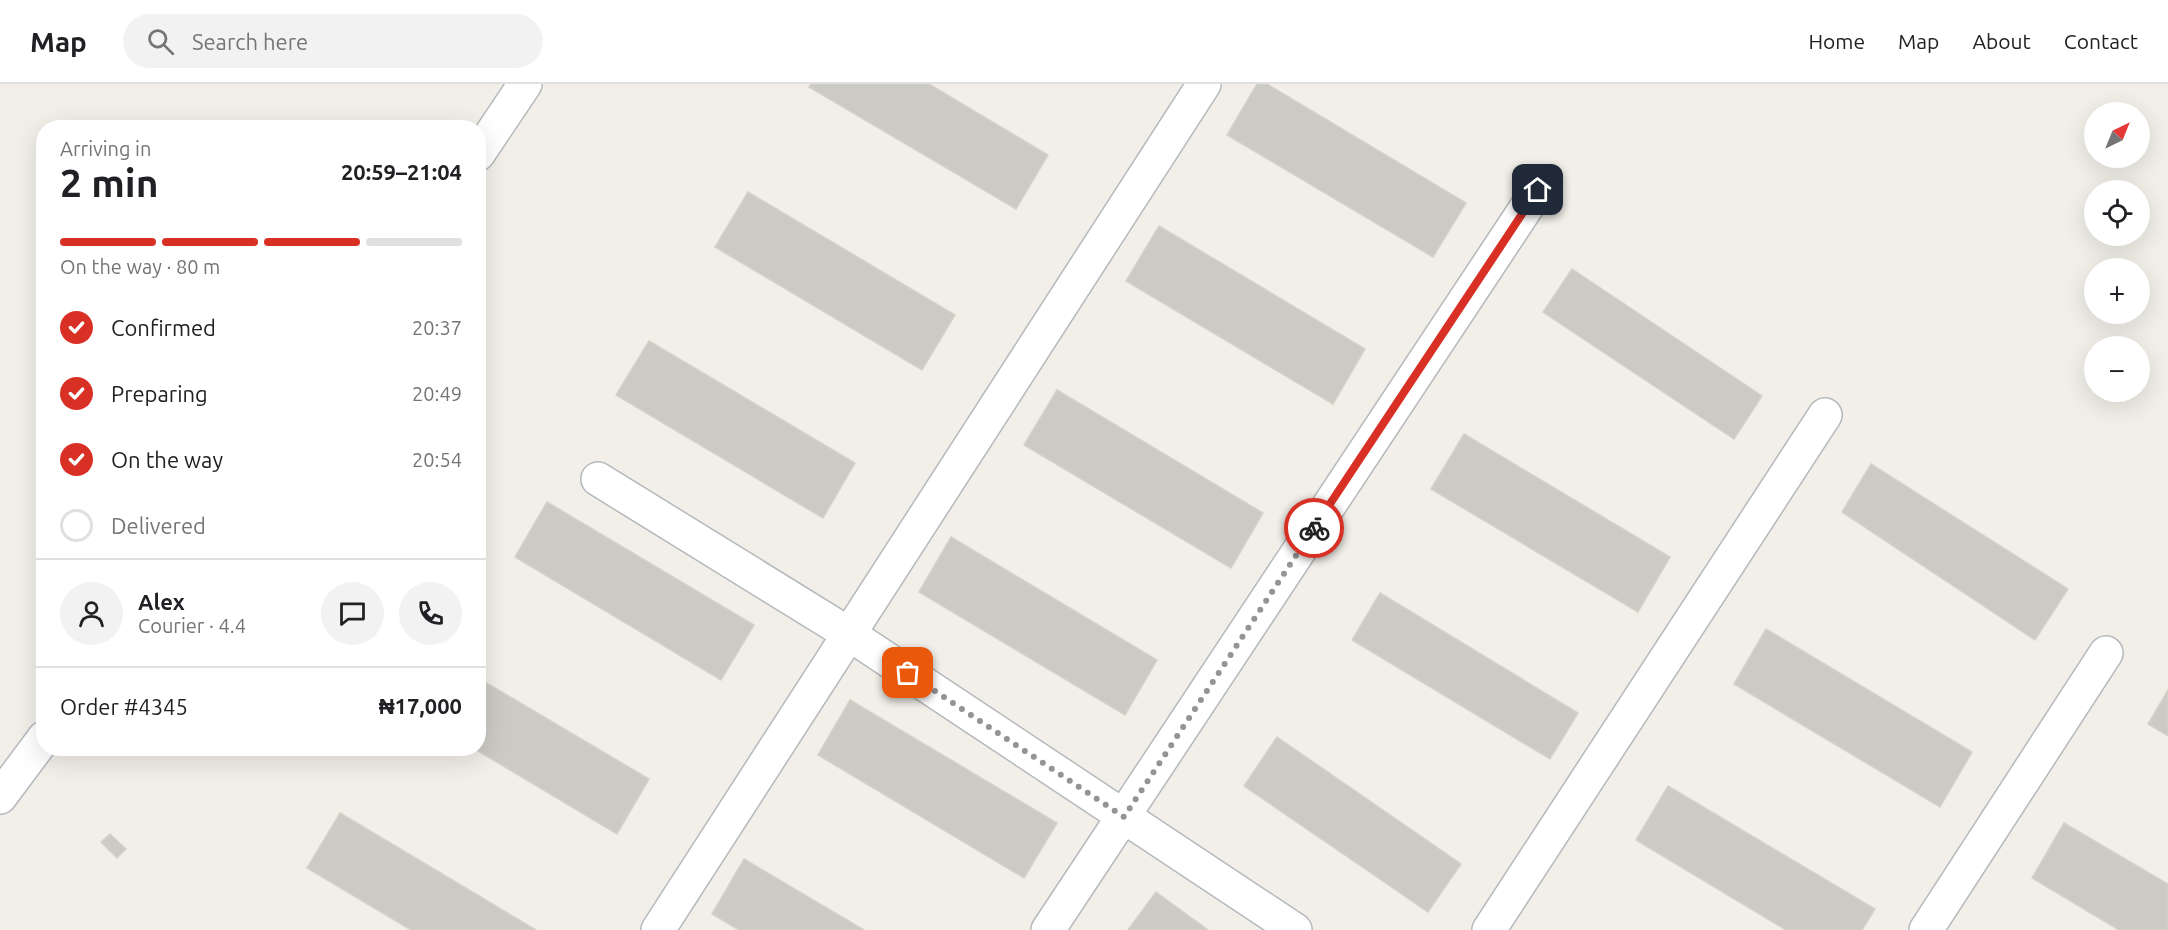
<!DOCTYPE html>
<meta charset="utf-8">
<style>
:root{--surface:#fff;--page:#f2f2f2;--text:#202124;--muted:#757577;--line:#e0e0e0;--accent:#d93025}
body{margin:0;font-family:Ubuntu,sans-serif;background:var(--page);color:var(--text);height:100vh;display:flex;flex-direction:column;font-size:22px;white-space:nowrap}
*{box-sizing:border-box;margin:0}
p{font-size:20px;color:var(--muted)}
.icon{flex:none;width:33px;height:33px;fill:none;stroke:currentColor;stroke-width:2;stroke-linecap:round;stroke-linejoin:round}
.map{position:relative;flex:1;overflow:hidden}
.sheet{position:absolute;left:36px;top:36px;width:450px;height:636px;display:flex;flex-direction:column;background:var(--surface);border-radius:24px;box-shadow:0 6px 24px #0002}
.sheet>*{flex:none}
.needle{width:39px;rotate:43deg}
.controls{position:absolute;left:2084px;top:18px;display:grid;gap:12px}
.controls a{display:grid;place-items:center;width:66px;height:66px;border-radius:50%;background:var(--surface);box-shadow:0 6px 24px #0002;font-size:30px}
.pin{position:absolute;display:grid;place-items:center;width:51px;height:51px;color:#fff;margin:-26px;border-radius:12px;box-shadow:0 3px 9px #0006}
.courier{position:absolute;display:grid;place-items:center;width:60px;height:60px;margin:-30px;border:4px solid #d93025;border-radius:50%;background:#fff;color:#222;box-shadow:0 2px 8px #0007}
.head em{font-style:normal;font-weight:600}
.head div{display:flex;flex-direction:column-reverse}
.head{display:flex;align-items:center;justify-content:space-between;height:102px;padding:0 24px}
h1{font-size:39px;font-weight:600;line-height:45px}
.bar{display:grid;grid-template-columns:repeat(4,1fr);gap:9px 6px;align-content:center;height:72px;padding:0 24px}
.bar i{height:8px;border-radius:4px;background:var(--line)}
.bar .on{background:var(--accent)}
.bar p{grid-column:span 4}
.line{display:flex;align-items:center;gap:15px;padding:0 24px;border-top:2px solid var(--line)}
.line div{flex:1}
.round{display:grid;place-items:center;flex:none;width:63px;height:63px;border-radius:32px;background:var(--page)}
ol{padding:0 24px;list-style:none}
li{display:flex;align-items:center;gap:18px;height:66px}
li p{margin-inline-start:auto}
li .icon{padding:6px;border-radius:50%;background:var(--accent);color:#fff;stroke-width:4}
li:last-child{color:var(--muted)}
li i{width:33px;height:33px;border:3px solid var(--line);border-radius:50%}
header{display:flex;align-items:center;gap:36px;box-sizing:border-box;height:84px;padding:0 30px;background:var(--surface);border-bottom:2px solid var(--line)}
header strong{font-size:28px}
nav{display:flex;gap:33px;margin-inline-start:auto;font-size:21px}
.search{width:420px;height:54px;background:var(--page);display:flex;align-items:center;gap:15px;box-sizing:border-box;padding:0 21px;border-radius:33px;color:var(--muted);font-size:22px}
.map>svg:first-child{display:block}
.building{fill:#cccac5;stroke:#d6d1c6;stroke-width:1.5}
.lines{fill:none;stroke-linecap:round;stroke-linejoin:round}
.minor-casing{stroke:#b5b8bc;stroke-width:36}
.minor{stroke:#fff;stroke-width:33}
.done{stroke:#929495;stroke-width:6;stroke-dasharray:0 10.8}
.route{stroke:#d93025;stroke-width:8}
</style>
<header>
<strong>Map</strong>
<div class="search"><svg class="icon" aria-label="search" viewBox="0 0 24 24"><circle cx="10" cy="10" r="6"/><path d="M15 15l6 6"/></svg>Search here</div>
<nav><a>Home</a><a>Map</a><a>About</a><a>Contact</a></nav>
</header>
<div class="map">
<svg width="2168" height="846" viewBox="0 0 2168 846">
<rect width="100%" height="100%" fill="#f1efe8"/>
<g class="building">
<polygon points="811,0 929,0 1048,71 1016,125 809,3"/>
<polygon points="1257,0 1267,0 1466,119 1433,173 1227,51"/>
<polygon points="748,108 955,231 922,286 715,163"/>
<polygon points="1159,142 1365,265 1333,320 1126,197"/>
<polygon points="1572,185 1762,312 1734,355 1543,228"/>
<polygon points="649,257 855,379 823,434 616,311"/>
<polygon points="1057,306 1263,429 1231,484 1024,361"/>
<polygon points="1464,350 1670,473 1638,528 1431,405"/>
<polygon points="1871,380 2068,505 2035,556 1842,428"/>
<polygon points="547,418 754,541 721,596 515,473"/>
<polygon points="951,453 1157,576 1125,631 919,508"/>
<polygon points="1380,509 1578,629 1550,675 1352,556"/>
<polygon points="1766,545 1972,668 1940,723 1734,600"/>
<polygon points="478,594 649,695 617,750 473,664 478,664"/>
<polygon points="2168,606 2168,652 2148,640"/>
<polygon points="850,616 1057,739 1024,794 818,671"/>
<polygon points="1277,653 1461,780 1428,828 1244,702"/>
<polygon points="1668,702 1875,825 1862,846 1786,846 1636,756"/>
<polygon points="340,729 536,846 411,846 307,784"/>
<polygon points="2064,739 2168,800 2168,846 2119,846 2032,794"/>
<polygon points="110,750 126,765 117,774 101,758"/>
<polygon points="744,775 864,846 739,846 712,830"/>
<polygon points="1156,808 1208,846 1128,846"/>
</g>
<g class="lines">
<defs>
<g id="minor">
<polyline points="478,70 525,0"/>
<polyline points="598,395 849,550 1295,846"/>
<polyline points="0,713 44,654"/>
<polyline points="658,846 1204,0"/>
<polyline points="1048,846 1538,106"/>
<polyline points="1489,846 1825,331"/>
<polyline points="1926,846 2106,569"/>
</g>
</defs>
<use href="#minor" class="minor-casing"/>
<use href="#minor" class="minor"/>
</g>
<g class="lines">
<polyline class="done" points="908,589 1124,733 1314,444"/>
<polyline class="route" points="1314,444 1538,106"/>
</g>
</svg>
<div class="controls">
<a><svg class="needle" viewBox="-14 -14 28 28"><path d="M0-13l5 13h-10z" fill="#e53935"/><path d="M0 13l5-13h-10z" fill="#757577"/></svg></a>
<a><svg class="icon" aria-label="locate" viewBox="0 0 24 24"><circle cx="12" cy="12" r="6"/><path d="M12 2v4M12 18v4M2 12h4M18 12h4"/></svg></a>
<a>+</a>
<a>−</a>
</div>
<div class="pin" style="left:908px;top:589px;background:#ea580c"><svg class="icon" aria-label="bag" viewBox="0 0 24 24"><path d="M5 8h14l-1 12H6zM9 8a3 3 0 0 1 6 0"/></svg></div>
<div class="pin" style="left:1538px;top:106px;background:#1f2937"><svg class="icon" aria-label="home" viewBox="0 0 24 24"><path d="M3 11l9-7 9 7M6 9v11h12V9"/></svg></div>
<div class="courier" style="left:1314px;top:444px"><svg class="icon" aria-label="bike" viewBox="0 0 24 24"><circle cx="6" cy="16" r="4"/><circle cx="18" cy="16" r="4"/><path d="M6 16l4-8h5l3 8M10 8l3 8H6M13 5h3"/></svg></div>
<section class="sheet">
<div class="head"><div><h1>2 min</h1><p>Arriving in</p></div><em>20:59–21:04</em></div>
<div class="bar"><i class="on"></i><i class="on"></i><i class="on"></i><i></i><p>On the way · 80 m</p></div>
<ol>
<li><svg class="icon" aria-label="check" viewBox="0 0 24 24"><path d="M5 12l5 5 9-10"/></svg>Confirmed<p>20:37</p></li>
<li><svg class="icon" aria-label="check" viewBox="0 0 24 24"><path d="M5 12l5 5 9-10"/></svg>Preparing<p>20:49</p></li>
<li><svg class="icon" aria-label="check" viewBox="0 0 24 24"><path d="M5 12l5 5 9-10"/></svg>On the way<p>20:54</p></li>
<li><i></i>Delivered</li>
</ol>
<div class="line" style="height:108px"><a class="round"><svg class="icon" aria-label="person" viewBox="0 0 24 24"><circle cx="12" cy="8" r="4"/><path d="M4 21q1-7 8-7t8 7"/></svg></a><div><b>Alex</b><p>Courier · 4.4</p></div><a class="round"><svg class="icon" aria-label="chat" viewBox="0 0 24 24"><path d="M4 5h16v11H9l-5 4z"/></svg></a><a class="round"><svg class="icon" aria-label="phone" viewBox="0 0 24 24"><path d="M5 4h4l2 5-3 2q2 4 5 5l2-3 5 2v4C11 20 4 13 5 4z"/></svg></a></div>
<div class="line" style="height:78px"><div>Order #4345</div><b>₦17,000</b></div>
</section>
</div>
